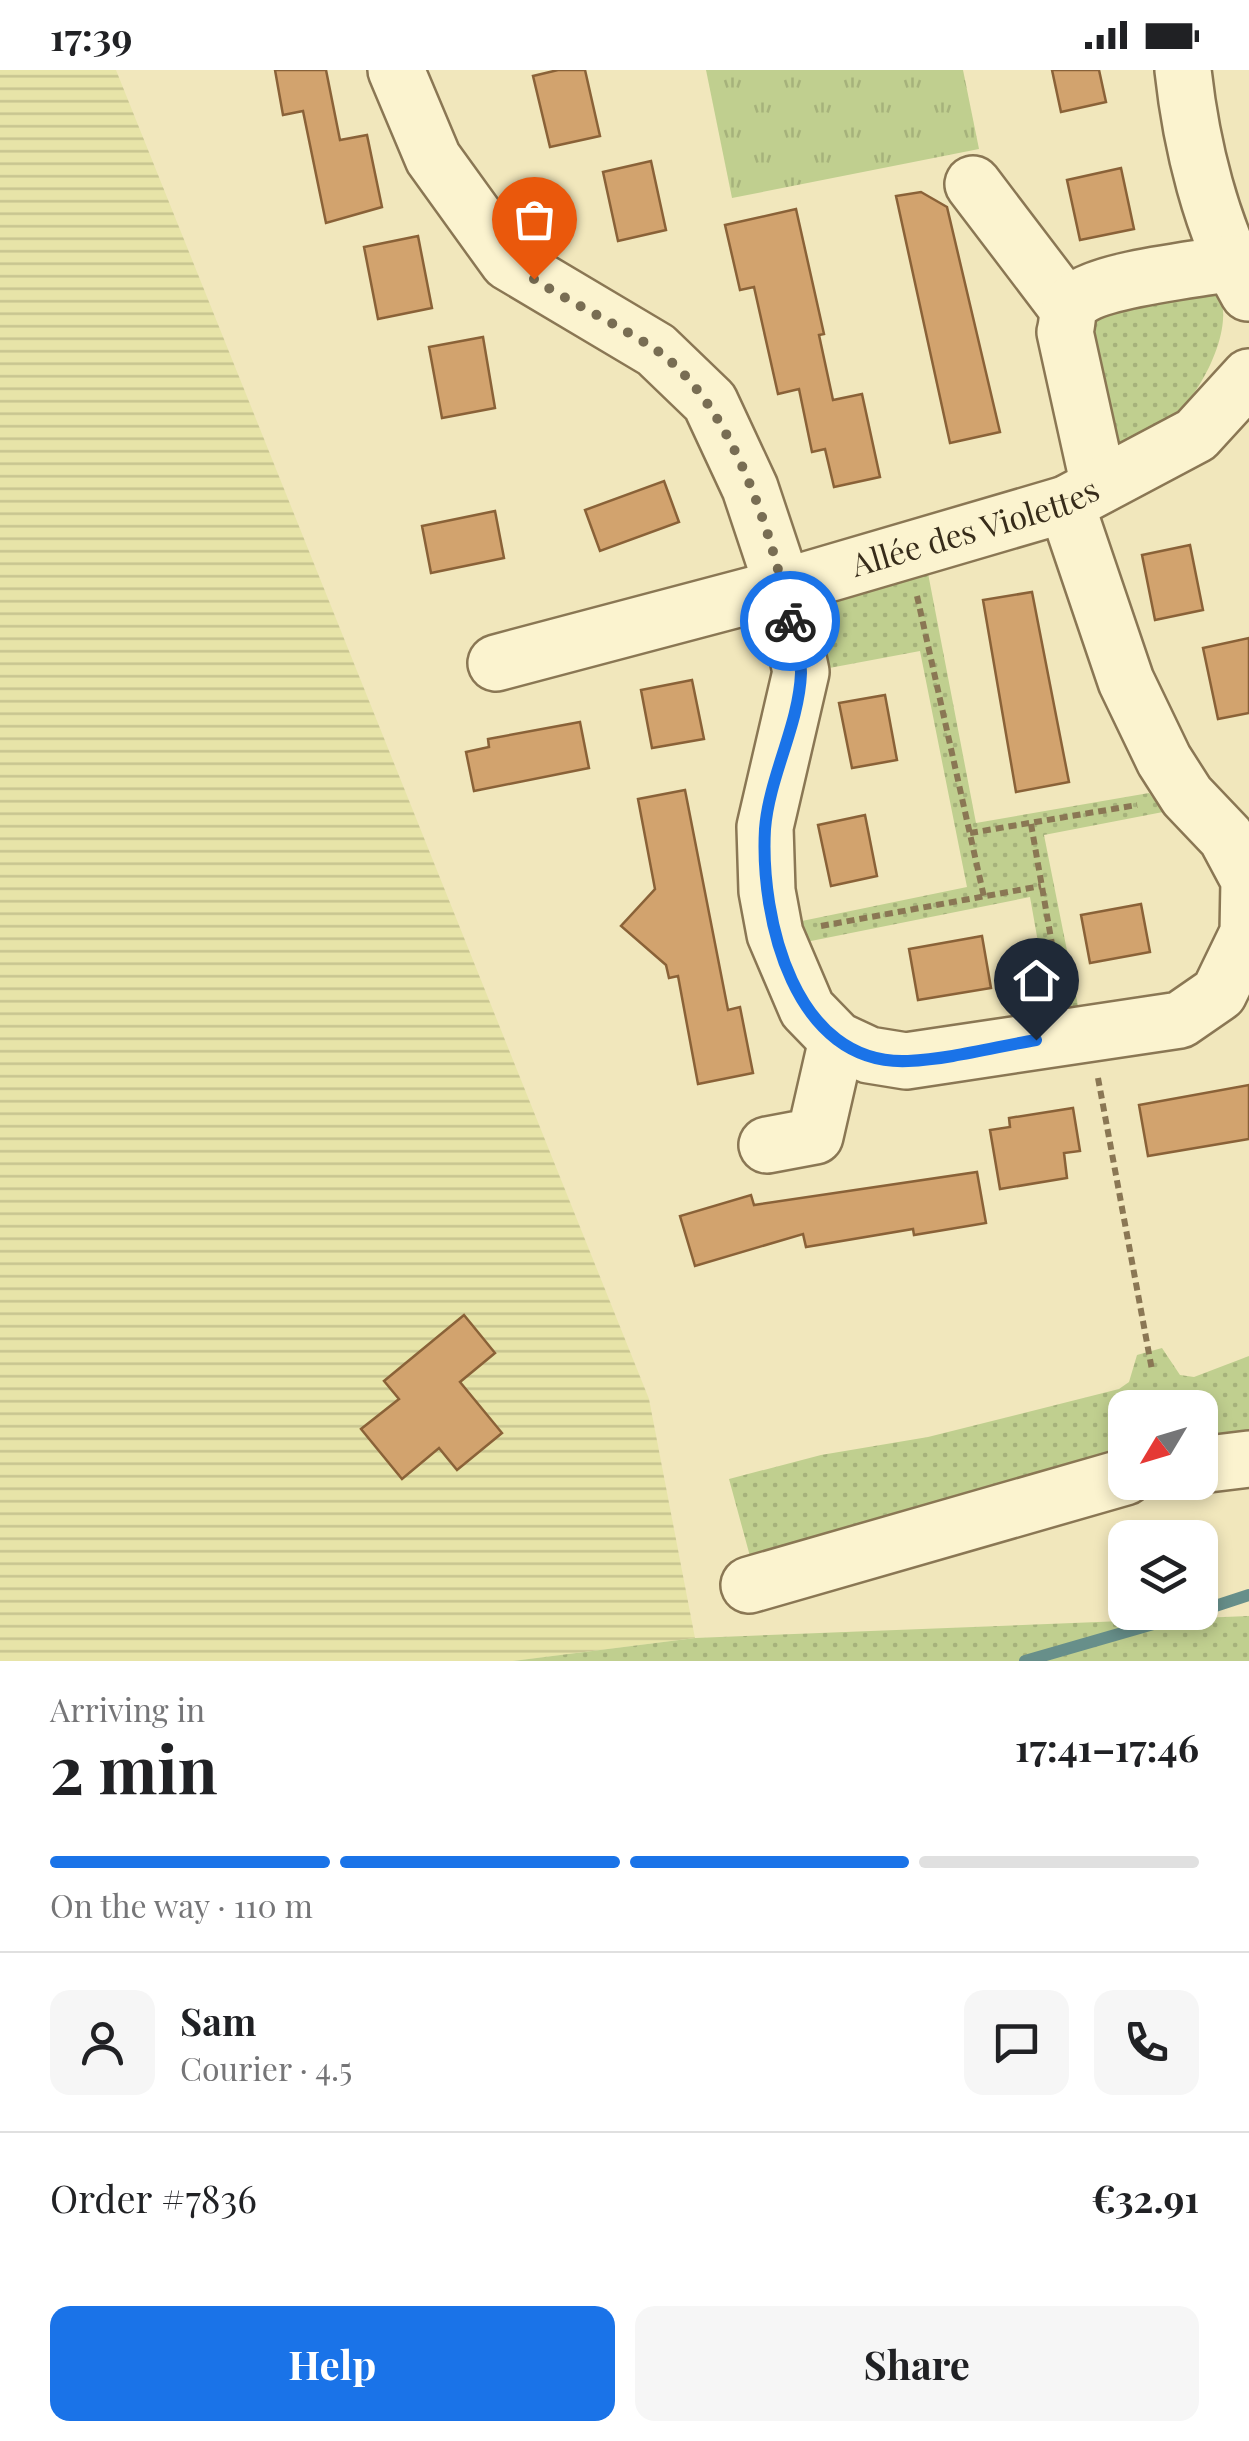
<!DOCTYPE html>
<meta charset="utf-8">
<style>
:root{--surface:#fff;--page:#f6f6f6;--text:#202124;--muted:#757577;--line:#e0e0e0;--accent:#1a73e8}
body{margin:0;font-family:"Playfair Display",serif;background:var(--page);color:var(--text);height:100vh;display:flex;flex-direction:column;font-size:38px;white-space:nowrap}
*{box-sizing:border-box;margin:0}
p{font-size:32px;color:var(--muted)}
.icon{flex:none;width:55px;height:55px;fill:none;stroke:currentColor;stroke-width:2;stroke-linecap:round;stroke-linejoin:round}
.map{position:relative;height:1591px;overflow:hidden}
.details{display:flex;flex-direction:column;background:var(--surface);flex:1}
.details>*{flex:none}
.needle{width:65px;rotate:232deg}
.buttons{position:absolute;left:1108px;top:1320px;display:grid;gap:20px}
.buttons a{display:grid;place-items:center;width:110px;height:110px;border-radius:20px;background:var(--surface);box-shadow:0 5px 15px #0003;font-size:50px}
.pin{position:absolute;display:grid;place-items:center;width:85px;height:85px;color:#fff;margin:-102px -42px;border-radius:50% 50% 50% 0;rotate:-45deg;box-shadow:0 0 10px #0007}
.pin .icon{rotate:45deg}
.courier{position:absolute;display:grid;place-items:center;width:100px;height:100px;margin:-50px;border:8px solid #1a73e8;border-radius:50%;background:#fff;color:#222;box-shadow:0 2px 12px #0007}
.overview em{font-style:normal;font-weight:700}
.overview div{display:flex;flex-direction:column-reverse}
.overview{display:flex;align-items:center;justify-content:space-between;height:170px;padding:0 50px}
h1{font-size:65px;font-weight:700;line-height:75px}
.bar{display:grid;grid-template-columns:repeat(4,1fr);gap:15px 10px;align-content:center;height:120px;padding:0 50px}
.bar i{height:12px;border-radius:8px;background:var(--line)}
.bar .active{background:var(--accent)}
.bar p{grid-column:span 4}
.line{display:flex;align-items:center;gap:25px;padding:0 50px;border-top:2px solid var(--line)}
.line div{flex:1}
.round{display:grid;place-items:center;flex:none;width:105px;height:105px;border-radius:20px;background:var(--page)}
.primary-button{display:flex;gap:20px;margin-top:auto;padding:20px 50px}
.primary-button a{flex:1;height:115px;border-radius:20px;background:var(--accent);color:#fff;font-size:40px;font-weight:700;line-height:115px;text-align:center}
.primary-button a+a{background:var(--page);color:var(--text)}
.status{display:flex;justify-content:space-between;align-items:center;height:70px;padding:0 50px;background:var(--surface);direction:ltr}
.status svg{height:28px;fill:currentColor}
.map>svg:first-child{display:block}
.farmland{fill:url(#farmland-rules)}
.grass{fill:url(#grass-dots)}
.park{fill:url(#park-tufts)}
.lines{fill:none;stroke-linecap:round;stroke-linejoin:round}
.stream{stroke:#678f8a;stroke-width:12}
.building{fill:#d2a36e;stroke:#8a6238;stroke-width:2.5}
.minor-casing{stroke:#8a7754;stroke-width:60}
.path{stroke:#8a7754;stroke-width:6;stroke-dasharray:8 5;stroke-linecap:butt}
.minor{stroke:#fbf3cf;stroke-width:55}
.done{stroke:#786d53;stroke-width:10;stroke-dasharray:0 18}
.route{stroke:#1a73e8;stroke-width:12}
.labels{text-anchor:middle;stroke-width:10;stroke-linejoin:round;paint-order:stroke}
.street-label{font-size:32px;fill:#372c1a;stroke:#f8f0cc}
</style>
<div class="status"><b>17:39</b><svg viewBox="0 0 49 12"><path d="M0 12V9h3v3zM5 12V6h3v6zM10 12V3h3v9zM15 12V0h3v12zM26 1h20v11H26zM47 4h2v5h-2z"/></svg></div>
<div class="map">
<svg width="1249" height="1591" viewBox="0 0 1249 1591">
<defs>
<pattern id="farmland-rules" width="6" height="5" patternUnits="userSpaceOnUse" patternTransform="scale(2.5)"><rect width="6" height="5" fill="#e7e4a8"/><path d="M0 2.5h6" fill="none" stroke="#c7c490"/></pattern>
<pattern id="grass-dots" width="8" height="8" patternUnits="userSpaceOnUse" patternTransform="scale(2.5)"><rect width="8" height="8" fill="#c0cf8f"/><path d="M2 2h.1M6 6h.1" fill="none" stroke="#a6b27b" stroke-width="1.8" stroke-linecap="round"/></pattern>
<pattern id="park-tufts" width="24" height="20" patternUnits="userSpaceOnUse" patternTransform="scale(2.5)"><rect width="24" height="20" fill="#c0cf8f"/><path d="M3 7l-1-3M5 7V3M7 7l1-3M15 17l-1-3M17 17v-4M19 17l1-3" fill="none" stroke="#a6b27b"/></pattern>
</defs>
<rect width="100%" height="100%" fill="#f1e7bc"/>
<polygon class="farmland" points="0,0 116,0 649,1329 695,1568 513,1591 0,1591"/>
<g class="grass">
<path d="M1205 208C1209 213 1217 220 1220 226 1235 265 1194 335 1163 357 1149 367 1131 375 1115 383L1079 253Z"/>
<polygon points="927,498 976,753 1149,723 1163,742 1044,765 1078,936 1050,940 1030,827 806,872 797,852 967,817 920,581 808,602 814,538"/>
<polygon points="1162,1278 1180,1305 1194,1307 1249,1286 1249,1376 1200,1377 1200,1338 1125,1338 1125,1387 751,1490 729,1409 821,1385 928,1367 1119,1319 1129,1312 1137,1285"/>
<polygon points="1249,1546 1249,1591 513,1591 695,1568"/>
</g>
<polygon class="park" points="706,0 963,0 979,79 732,128"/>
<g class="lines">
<g class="stream">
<polyline points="1200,1541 1249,1525"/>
<polyline points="1025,1591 1195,1542"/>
</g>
</g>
<g class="building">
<polygon points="275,0 326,0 340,70 367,65 382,137 326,153 303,41 283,45"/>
<polygon points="558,0 585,0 600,66 550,77 533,6"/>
<polygon points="1052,0 1099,0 1106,32 1061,42"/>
<polygon points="651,91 666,160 618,171 603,102"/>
<polygon points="1121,98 1134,159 1080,170 1067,110"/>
<polygon points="921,122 947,137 1000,362 950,373 896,126"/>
<polygon points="796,139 824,264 819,265 833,330 862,324 880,407 834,417 825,379 812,382 799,319 778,324 754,217 740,220 725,155"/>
<polygon points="418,166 432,238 378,249 364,177"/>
<polygon points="483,267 495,338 442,348 429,277"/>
<polygon points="664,411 679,452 600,481 585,440"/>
<polygon points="495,441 504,488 431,503 422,456"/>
<polygon points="1190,475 1203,540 1155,550 1142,485"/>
<polygon points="1032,522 1069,712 1016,722 983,530"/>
<polygon points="1249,568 1249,643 1218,649 1203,578"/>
<polygon points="692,610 704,669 652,678 641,620"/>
<polygon points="885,625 897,690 852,698 839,633"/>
<polygon points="580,652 589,698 474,721 466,682 489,677 488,669"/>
<polygon points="685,720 728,940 740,937 753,1003 698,1014 678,906 669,908 666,895 621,856 655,819 638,729"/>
<polygon points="865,745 877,806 831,816 818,755"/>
<polygon points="1141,834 1150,882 1090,893 1081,845"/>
<polygon points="982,866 991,918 918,930 909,879"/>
<polygon points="1249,1015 1249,1069 1148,1086 1139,1035"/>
<polygon points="1073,1038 1080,1081 1064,1083 1067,1108 1000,1119 990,1060 1010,1057 1009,1048"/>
<polygon points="977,1102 986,1153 914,1165 913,1159 806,1177 803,1164 695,1196 680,1146 751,1125 754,1135"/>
<polygon points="464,1245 495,1283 460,1312 502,1363 457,1400 439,1378 402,1409 361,1359 399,1329 384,1311"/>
</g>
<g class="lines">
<defs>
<g id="minor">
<polyline points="396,0 433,88 508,192 656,280 710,332 750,418 783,517 801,602 765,757 767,821 775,864 807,939 837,970 869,985 906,991 1180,950 1219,923 1248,863 1249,810 1226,767 1187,726 1164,690 1126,611 1066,434"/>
<path d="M1183 0C1191 74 1211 158 1248 223"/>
<polyline points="973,114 1068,239"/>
<path d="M1099 416 1065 262C1068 252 1066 241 1073 233 1095 209 1196 200 1231 193"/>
<path id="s1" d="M496 593 783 517 1066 434 1196 365 1249 307"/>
<polyline points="767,1075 815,1066 837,970"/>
<polyline points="1200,1395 1249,1389"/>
<polyline points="749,1515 1125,1407"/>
</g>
</defs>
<use href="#minor" class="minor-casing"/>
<g class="path">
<polyline points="917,526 984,827"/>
<polyline points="1031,754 1060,920"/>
<polyline points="970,763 1137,735"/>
<polyline points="821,856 1041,816"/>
<polyline points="1098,1008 1152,1300"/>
</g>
<use href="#minor" class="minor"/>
</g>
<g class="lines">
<path class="done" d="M534 209C573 234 617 254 655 279 732 333 772 462 790 551"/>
<path class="route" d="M790 551C793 567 801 587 801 603 799 655 769 707 765 759 760 848 794 996 908 991 951 989 995 977 1036 970"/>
</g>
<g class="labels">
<g class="street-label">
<text dy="11" stroke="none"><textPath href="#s1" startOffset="498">Allée des Violettes</textPath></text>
</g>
</g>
</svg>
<div class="buttons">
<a><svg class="needle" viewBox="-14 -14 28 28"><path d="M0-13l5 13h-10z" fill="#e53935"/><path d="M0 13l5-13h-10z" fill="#757577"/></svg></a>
<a><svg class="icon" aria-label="layers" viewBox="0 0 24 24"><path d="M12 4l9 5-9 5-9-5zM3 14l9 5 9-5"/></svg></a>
</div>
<div class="pin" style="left:534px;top:209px;background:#ea580c"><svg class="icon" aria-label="bag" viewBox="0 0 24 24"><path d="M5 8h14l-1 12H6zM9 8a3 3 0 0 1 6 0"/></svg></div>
<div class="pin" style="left:1036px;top:970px;background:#1f2937"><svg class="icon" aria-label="home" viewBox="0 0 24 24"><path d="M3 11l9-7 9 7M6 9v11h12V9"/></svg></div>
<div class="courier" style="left:790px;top:551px"><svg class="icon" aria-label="bike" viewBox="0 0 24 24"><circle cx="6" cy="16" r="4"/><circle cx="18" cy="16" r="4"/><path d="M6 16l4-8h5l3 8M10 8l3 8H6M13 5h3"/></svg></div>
</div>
<section class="details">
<div class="overview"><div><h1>2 min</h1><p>Arriving in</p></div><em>17:41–17:46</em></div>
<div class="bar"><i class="active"></i><i class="active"></i><i class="active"></i><i></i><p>On the way · 110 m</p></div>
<div class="line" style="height:180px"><a class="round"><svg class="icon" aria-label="person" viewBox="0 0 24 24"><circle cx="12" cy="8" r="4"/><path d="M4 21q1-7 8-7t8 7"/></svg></a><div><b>Sam</b><p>Courier · 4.5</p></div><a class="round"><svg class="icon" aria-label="chat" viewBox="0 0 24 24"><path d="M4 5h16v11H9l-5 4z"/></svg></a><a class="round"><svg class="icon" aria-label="phone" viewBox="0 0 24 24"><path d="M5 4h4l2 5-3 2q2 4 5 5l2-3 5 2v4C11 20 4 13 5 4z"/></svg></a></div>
<div class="line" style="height:130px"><div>Order #7836</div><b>€32.91</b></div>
<div class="primary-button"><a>Help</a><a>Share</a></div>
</section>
